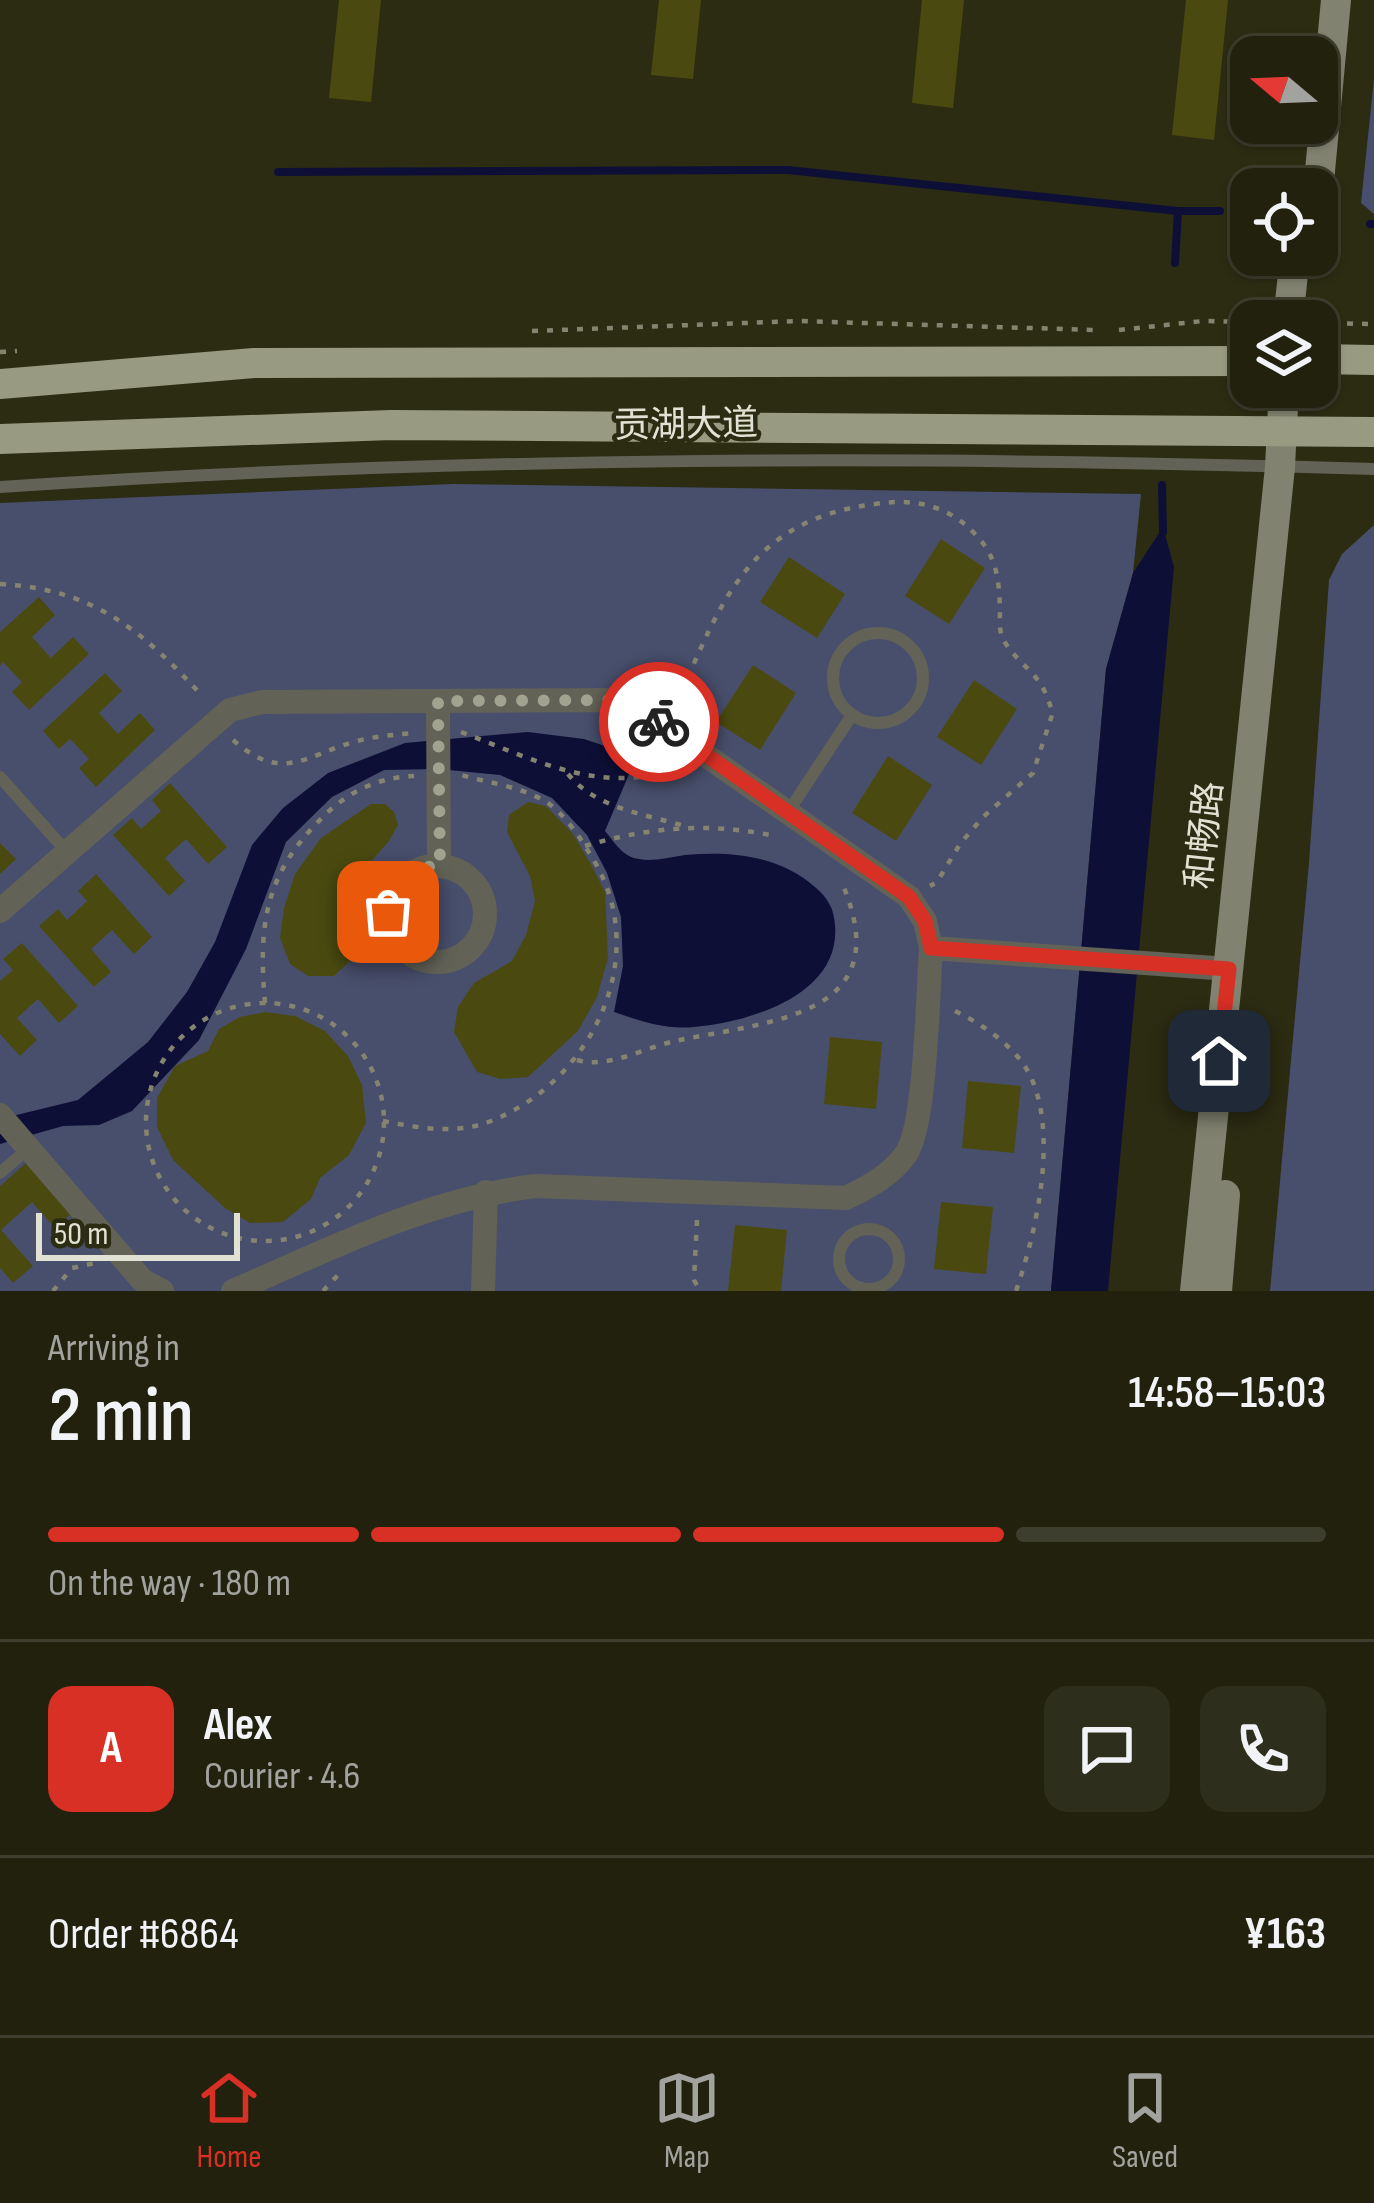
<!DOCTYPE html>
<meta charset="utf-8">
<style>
:root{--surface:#21210e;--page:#2d2e1c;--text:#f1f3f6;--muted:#a2a39e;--line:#3e3e2e;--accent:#d93025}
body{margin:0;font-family:"Sofia Sans Condensed","Noto Sans SC",sans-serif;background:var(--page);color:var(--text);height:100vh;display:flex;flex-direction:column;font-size:45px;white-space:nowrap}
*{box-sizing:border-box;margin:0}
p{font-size:39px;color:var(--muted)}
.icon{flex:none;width:66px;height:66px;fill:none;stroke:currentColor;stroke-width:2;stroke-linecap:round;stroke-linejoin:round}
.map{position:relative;height:1291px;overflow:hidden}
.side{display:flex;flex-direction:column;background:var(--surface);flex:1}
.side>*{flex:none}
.needle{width:78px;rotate:289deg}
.fabs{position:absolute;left:1230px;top:36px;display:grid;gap:24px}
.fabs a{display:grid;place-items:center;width:108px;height:108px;border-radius:24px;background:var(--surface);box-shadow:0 3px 9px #0004,0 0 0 3px var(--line);font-size:60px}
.scale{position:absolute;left:36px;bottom:30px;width:204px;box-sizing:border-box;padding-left:12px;border:6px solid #e1e2d3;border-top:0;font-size:33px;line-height:42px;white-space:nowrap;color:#e1e2d3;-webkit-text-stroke:9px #2c2c13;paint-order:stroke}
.pin{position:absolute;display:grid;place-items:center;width:102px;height:102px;color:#fff;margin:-51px;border-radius:24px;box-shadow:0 6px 18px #0006}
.courier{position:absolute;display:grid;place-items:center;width:120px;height:120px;margin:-60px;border:9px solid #d93025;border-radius:50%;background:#fff;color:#222;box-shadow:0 3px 15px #0007}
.headline em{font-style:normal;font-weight:600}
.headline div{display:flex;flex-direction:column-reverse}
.headline{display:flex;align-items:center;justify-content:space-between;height:204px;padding:0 48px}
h1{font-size:78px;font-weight:600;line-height:90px}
.bar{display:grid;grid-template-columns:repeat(4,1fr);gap:18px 12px;align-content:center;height:144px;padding:0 48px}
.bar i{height:15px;border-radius:9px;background:var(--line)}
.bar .on{background:var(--accent)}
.bar p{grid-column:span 4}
.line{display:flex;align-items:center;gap:30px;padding:0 48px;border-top:3px solid var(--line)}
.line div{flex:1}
.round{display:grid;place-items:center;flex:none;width:126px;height:126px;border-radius:24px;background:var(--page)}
.dock{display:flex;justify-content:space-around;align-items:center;height:168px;border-top:3px solid var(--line);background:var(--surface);font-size:33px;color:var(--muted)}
.dock a{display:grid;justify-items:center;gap:6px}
.dock .on{color:var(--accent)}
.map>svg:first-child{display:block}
.green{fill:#484f6c}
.water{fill:#0d0f37}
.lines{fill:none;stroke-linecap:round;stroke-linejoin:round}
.stream{stroke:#0d0f37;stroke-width:8}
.building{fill:#4a4a10}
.path{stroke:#848470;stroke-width:4.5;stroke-dasharray:6 9;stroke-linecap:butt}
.lane{stroke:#626257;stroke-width:12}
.street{stroke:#626257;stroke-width:24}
.secondary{stroke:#81826f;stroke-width:30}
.primary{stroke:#989a82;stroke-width:30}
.done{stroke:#a2a290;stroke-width:12;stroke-dasharray:0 21.6}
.route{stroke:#d93025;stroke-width:15}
.labels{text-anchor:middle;stroke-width:9;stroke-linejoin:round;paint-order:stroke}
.street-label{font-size:36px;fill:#e1e2d3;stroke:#2c2c13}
</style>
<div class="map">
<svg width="1374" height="1291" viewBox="0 0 1374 1291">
<rect width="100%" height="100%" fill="#2c2c13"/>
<g class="green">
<polygon points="1374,79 1374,214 1361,203"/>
<polygon points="453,484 1141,494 1133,573 1106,669 1051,1291 0,1291 0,503"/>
<polygon points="1374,525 1374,1291 1270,1291 1309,863 1329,580 1342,554"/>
</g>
<g class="water">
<polygon points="1163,527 1174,567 1108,1291 1051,1291 1106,669 1133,573"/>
<path d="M528 732 584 739 629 754 632 767 605 831C615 843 623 857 639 859 653 862 671 857 685 855 730 851 779 855 815 887 828 898 834 909 835 925 841 995 750 1022 694 1027 667 1030 640 1021 614 1012L623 966 621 917 607 873 587 835 552 798 500 775 438 769 384 770 332 797 286 842 246 949 199 1040 132 1111 99 1125 63 1126 0 1144V1119L78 1100 148 1042 187 992 215 942 252 845 283 808 328 773 405 743Z"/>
</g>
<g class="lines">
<g class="stream">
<polyline points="278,172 788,170 1178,211 1220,211"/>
<polyline points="1370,224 1374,224"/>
<polyline points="1175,263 1178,211"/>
<polyline points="1162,485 1163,532"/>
</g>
</g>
<g class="building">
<polygon points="339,0 381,0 371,102 329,98"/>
<polygon points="659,0 701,0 693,79 651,75"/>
<polygon points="922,0 964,0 953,108 912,103"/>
<polygon points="1186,0 1228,0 1214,140 1172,135"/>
<polygon points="941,539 985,568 949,624 905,596"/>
<polygon points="789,557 845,594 817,638 760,602"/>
<polygon points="39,597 55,615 32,637 51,658 73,637 89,654 29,710 12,692 22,682 3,662 0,666 0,632"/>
<polygon points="753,665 796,693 760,750 716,722"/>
<polygon points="105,673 122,691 99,713 118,734 140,713 155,730 96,787 79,768 89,759 70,739 59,749 43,731"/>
<polygon points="974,680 1017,709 981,765 937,737"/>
<polygon points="888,756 932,785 896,841 852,813"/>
<polygon points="170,783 227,847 208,864 186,839 165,858 185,881 169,896 113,835 132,818 141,829 161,811 152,800"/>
<polygon points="528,802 546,806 573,834 592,866 605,892 608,958 597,997 578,1031 528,1077 500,1079 477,1072 454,1032 458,1007 474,983 512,961 526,935 535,901 530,876 507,832 509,815"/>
<polygon points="371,804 385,804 394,812 398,825 389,841 360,874 354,894 358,942 351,960 334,976 308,976 290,964 280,938 284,908 295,874 321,838"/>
<polygon points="0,843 16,859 0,874"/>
<polygon points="96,874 152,937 134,954 112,930 91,949 111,972 94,987 39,926 58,909 67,920 87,901 78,891"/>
<polygon points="22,943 78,1006 59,1023 38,999 17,1018 37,1040 20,1056 0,1034 0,981 13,970 3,959"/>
<polygon points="265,1012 295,1016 325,1031 348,1056 362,1085 366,1123 349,1155 320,1178 311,1199 283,1222 250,1223 225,1208 173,1160 157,1127 157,1098 175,1066 208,1051 219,1029 240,1017"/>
<polygon points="830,1037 882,1042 876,1109 824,1104"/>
<polygon points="968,1081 1021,1086 1014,1153 962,1148"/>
<polygon points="26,1163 71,1214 55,1228 32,1202 1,1230 33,1266 13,1283 0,1268 0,1186"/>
<polygon points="941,1202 993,1207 986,1274 934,1269"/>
<polygon points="735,1225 787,1230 781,1291 728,1291"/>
</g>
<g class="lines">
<g class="path">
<polyline points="1317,323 1374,324"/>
<polyline points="1119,330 1203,321 1251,322"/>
<polyline points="532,331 798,321 1096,330"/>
<polyline points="0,352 17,351"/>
<path d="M0 584C94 589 143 631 203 697"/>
<path d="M676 705C721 601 749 520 875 504 914 498 948 505 975 534 997 556 999 580 1000 610 1000 618 999 629 1002 637 1010 654 1026 665 1037 679 1045 688 1048 701 1053 712L1033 773 983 817 960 844 937 882 930 886"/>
<path d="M461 732C533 759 602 797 680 767"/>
<path d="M233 740C283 784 305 755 357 741 375 736 394 735 414 733"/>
<path d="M568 774C594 807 643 814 681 825"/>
<path d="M585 846C649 827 709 822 775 836"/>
<circle cx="265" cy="1122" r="119"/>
<path d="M265 1003C258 925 265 873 323 817 347 792 379 777 414 776"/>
<path d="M955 1011C980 1023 1005 1040 1022 1062 1063 1119 1037 1230 1016 1291"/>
<path d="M577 1060C607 1069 644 1048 675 1041 769 1021 900 1018 842 883"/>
<path d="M383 1121C419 1128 456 1135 491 1121 591 1082 653 957 593 859 581 839 567 817 548 803 523 787 489 783 461 775"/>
<polyline points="697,1220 694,1280 700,1291"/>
<polyline points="53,1291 72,1268 95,1263"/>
<polyline points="323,1291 338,1275"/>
</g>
<g class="lane">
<path d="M0 487C457 456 916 455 1374 469"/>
<circle cx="878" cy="678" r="45"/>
<polyline points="0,777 67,852"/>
<polyline points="788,812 852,715"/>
<polyline points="0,1173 28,1149"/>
<circle cx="869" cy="1259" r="30"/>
</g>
<g class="street">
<polyline points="438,701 439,865"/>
<circle cx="437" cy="914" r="48"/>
<path d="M0 911 230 710 262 702 618 700 648 715 909 897 925 921 931 948C928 989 926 1126 906 1154 891 1175 869 1187 846 1198L535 1186C428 1199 332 1248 233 1291"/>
<polyline points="931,948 1229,969"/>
<polyline points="0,1115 142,1280 162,1291"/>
<polyline points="483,1291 486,1192"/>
</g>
<g class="secondary">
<polyline points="1317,203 1336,0"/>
<polyline points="1288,321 1295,255"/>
<polyline points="1195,1291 1280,467 1284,387"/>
<polyline points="1217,1291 1225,1195"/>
</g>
<g class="primary">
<polyline points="1317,359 1374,360"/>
<polyline points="0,384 254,363 1251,361"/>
<polyline points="0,439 391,425 1374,432"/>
</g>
</g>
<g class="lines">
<path class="done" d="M388 912C395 883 410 868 440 865L438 701 618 700 659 722"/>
<polyline class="route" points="659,722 909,897 925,921 931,948 1229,969 1219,1061"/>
</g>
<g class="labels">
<g class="street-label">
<text transform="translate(686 423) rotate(-1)" y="13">贡湖大道</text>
<text transform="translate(1203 835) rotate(-84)" y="13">和畅路</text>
</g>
</g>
</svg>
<div class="fabs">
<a><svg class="needle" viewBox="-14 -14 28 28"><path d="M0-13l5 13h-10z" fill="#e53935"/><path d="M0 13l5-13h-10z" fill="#a2a39e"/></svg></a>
<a><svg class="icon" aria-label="locate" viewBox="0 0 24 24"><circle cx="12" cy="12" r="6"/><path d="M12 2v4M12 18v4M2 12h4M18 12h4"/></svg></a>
<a><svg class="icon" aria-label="layers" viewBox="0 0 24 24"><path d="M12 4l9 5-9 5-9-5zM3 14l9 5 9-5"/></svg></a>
</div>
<div class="scale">50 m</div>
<div class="pin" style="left:388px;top:912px;background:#ea580c"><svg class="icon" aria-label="bag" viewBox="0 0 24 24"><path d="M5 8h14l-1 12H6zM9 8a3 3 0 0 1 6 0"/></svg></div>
<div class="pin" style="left:1219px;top:1061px;background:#1f2937"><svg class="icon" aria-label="home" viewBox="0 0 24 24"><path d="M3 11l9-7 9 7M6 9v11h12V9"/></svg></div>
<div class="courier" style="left:659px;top:722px"><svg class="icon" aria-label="bike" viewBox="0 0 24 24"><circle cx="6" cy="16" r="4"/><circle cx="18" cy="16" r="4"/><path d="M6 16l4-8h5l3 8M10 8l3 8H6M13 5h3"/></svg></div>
</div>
<section class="side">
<div class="headline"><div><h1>2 min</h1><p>Arriving in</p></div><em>14:58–15:03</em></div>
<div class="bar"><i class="on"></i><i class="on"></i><i class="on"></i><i></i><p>On the way · 180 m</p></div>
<div class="line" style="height:216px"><b class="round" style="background:var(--accent);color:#fff">A</b><div><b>Alex</b><p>Courier · 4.6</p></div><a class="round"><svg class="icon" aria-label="chat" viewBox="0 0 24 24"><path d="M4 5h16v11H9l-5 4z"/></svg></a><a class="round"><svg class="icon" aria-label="phone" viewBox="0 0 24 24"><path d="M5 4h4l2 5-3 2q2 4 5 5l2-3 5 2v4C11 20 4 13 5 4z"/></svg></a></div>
<div class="line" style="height:156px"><div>Order #6864</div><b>¥163</b></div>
</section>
<nav class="dock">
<a class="on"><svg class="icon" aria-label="home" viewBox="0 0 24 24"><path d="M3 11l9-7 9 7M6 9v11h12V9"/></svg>Home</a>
<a><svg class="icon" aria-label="map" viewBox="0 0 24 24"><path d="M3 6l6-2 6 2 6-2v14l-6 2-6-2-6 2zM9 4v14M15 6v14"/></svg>Map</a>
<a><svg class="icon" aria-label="saved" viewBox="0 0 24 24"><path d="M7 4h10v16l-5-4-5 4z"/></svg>Saved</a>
</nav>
